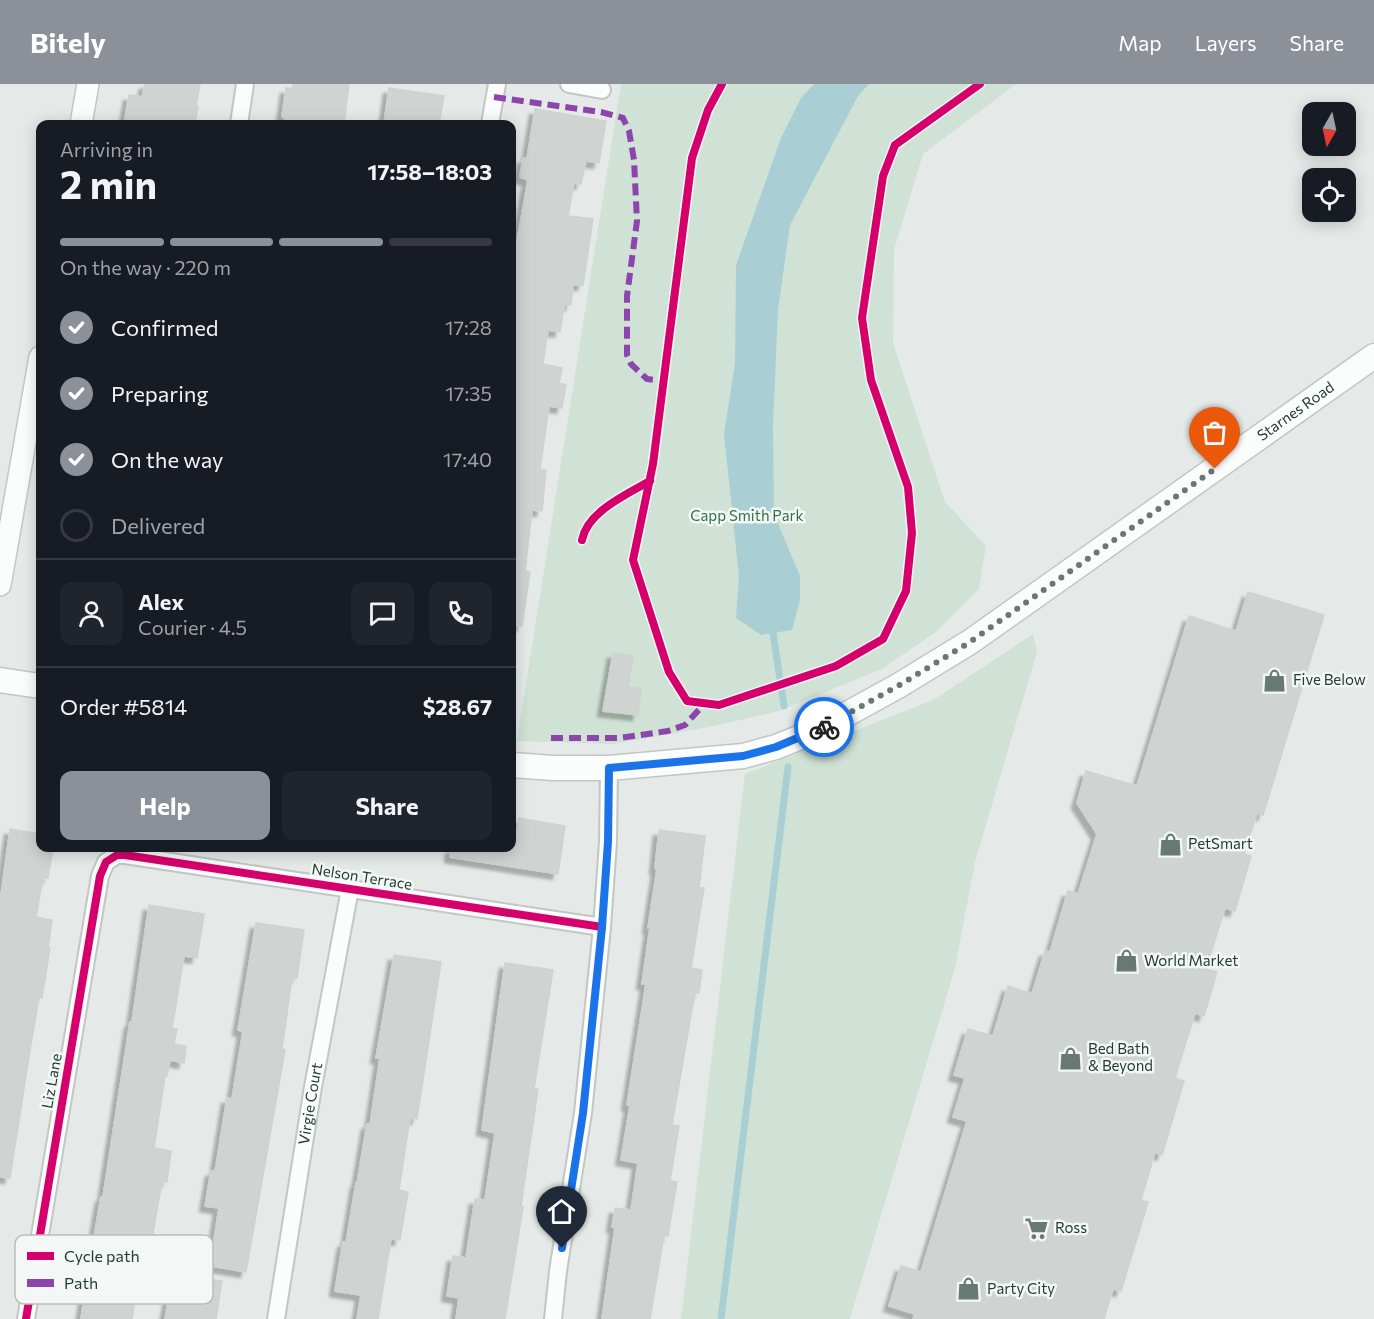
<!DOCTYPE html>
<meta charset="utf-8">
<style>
:root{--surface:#171b24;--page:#20242c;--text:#f1f3f6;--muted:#9ea1a6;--line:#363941;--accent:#8c9099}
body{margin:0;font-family:Commissioner,sans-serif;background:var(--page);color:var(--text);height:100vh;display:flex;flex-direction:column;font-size:22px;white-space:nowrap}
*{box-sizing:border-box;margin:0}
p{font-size:20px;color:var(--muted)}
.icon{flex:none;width:33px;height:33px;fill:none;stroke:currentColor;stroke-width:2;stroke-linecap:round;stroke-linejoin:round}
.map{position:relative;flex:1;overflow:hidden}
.panel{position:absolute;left:36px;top:36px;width:480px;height:732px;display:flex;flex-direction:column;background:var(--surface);border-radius:12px;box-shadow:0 3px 15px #0003}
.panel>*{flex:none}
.needle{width:39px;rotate:189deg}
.buttons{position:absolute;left:1302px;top:18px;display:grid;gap:12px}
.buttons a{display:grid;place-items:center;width:54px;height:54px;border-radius:12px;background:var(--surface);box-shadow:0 3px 15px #0003;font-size:30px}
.pin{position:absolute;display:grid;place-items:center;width:51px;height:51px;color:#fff;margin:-62px -26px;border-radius:50% 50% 50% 0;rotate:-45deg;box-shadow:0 0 6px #0007}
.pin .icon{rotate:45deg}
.courier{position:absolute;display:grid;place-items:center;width:60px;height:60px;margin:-30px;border:4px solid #1a73e8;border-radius:50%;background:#fff;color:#222;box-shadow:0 2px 8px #0007}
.head em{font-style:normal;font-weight:700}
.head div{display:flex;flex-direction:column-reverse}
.head{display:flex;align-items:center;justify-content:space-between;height:102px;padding:0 24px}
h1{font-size:39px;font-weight:700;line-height:45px}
.bar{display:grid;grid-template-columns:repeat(4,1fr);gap:9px 6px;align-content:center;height:72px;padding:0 24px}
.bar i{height:8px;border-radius:4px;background:var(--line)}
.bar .on{background:var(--accent)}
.bar p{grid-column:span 4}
.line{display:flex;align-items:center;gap:15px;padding:0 24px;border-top:2px solid var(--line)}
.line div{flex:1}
.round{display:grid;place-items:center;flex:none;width:63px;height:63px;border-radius:12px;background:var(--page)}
ol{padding:0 24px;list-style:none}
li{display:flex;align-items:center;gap:18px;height:66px}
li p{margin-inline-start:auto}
li .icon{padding:6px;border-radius:50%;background:var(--accent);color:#fff;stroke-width:4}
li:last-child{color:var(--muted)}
li i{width:33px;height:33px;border:3px solid var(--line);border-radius:50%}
.action{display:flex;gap:12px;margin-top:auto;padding:12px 24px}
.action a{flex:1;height:69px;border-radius:12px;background:var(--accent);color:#fff;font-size:24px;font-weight:700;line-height:69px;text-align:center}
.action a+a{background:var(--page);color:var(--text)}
header{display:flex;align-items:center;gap:36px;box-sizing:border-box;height:84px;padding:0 30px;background:var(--accent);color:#fff}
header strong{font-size:28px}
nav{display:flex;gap:33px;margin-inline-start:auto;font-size:21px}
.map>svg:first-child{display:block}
.green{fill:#cfe2d5}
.water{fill:#a9cfd4}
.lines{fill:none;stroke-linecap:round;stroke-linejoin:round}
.stream{stroke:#a9cfd4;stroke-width:7}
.building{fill:#cfd3d2;stroke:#ced3d1;stroke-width:1.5;filter:url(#shadow)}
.minor-casing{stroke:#c2c7c5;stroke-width:20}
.tertiary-casing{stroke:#c2c7c5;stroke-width:24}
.secondary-casing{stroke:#c0c7c5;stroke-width:27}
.minor{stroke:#fbfcfc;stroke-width:16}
.tertiary{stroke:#fbfcfc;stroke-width:21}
.secondary{stroke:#fbfcfc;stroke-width:24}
.quiet{stroke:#8e44ad;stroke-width:6;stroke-dasharray:12 6;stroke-linecap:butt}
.cycleway-casing{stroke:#f3f8f6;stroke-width:11}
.cycleway{stroke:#d6006c;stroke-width:8}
.done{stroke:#687974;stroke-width:6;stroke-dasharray:0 10.8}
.route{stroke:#1a73e8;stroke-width:8}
.labels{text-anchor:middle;stroke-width:5;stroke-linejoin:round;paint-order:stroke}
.street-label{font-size:15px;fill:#243c35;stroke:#f3f8f6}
.park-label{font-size:15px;fill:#316f49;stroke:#f3f8f6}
.poi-label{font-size:15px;fill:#243c35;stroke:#f3f8f6;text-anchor:start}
.key{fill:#f3f8f6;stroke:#b5c0bc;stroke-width:1.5}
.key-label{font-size:16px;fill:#243c35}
</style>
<header>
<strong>Bitely</strong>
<nav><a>Map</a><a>Layers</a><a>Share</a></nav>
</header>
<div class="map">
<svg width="1374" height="1235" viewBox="0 0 1374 1235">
<defs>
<filter id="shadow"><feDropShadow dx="-5.5" dy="5.5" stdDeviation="1.5" flood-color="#0004"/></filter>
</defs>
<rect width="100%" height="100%" fill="#e5eae8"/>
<g class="green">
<polygon points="621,0 1016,0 923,70 894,166 893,259 945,418 986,462 979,505 936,548 882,585 779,627 709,643 614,660 517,657"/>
<polygon points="1033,550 1037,568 975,778 955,884 850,1235 681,1235 745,690 933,616"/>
</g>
<polygon class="water" points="814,0 869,0 858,12 790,141 778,226 773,341 774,430 800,492 800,516 792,546 761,551 736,534 739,493 724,350 735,279 736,181 781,54 801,14"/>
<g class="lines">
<g class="stream">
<polyline points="772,542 784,622"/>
<polyline points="721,1235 788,683"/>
</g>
</g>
<g class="building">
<polygon points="145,0 200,0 196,22 198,22 195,40 124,40 129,11 142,13"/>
<polygon points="293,0 349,0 344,40 284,40 285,34 282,33 286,4 293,5"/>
<polygon points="389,4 444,12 439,40 384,40"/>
<polygon points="535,25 606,37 599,79 586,77 581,100 574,99 568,132 593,135 583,201 573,201 571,221 564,221 560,248 548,246 543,280 562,284 559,299 566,301 562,324 549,322 540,386 546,386 542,427 532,426 525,487 530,488 522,542 512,541 512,209 516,163 528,96 520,93 523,74 527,75"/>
<polygon points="1248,508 1324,531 1263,731 1257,729 1244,770 1251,772 1235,827 1225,824 1206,885 1217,888 1204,932 1195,929 1175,994 1184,997 1162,1071 1155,1068 1141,1116 1148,1118 1121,1207 1113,1205 1104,1235 913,1235 915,1230 889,1222 901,1182 921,1188 967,1037 953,1033 965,994 954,991 968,945 993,952 1008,902 1032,910 1045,867 1050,868 1068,807 1078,810 1097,750 1077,719 1086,687 1137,702 1189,532 1236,547"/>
<polygon points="613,569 633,572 628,603 641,605 638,631 603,627"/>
<polygon points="519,734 565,742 558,790 450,773 451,764 514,764"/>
<polygon points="10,745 40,750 40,764 53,764 48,794 43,793 36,833 52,836 48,864 50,864 42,914 39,913 30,966 10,1094 0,1093 0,819"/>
<polygon points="659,746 705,752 699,804 704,804 691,884 702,886 699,909 695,908 672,1041 679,1042 670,1097 677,1098 668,1152 664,1151 650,1235 602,1235 615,1144 612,1143 615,1124 631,1126 638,1079 621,1076 630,1022 627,1021 646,900 642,900 650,844 648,844 657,785 655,785"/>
<polygon points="149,821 204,830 197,874 184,872 172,945 177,945 174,960 186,962 184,979 170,976 167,992 165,992 154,1064 171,1067 167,1098 162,1097 152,1155 145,1154 132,1235 81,1235 91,1170 101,1113 103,1113 130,938 132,938"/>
<polygon points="256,839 304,846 297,894 292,894 282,965 285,966 246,1188 210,1182 219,1124 205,1122 211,1087 215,1088 227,1014 232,1015 243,947 238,946"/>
<polygon points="394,871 441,878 417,1035 410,1034 399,1106 408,1108 400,1156 391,1155 378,1235 357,1235 361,1211 335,1207 343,1158 346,1159 356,1099 357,1100 367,1040 370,1041 380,974 376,974"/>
<polygon points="505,879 553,886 534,1005 538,1005 521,1122 523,1123 505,1235 456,1235 459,1214 447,1212 453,1172 466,1174 475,1115 485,1116 495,1049 482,1046"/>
<polygon points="173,1189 222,1197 216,1235 165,1235"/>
</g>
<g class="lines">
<defs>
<g id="minor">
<polyline points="569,0 602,6"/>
<polyline points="239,40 245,0"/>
<polyline points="490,40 497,0"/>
<polyline points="26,1235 100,792 106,778 117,771 125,771 602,843"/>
<path id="s1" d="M276 1235 313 1003 350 805"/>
<polyline points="553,1235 558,1187 583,1029 602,843 608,758 609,684"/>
</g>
<g id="tertiary">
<polyline points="81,40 88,0"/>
<polyline points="0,501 40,273"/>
</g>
<g id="secondary">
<polyline points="0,596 40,602"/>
<path id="s2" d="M512 681 553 684H609L743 672 776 663 818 646 898 602 970 558 1374 272"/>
</g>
</defs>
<use href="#minor" class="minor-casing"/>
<use href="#tertiary" class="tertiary-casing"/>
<use href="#secondary" class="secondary-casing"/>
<use href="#minor" class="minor"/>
<use href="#tertiary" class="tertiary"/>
<use href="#secondary" class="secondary"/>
<g class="quiet">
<polyline points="494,13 601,28 623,34 629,47 634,76 637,137 627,212 627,271 631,280 647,295 664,297"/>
<polyline points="551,654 620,654 668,647 685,641 705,619"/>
</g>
<defs>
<g id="cycleway">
<polyline points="722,0 708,26 692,74 653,380 633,476 669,588 687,617 719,621 836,582 883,555 906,507 912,449 908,403 871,296 862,234 883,92 895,61 980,0"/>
<path d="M582 456C587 428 627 410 650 397"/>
<polyline points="26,1235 100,792 106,778 117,771 125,771 602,843"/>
</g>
</defs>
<use href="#cycleway" class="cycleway-casing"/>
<use href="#cycleway" class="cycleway"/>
</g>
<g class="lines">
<polyline class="done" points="824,643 898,602 970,558 1215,385"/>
<polyline class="route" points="562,1164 583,1029 602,843 608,758 609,684 743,672 776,663 824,643"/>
</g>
<defs>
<symbol id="shop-bare" viewBox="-9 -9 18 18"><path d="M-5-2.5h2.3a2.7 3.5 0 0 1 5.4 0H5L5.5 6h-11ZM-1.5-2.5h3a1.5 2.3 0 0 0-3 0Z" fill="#687974" stroke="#f3f8f6" stroke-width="2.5" paint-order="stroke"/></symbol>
<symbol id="supermarket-bare" viewBox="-9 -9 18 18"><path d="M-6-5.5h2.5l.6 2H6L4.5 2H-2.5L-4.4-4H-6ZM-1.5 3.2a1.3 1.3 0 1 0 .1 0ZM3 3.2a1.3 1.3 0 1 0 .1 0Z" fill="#687974" stroke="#f3f8f6" stroke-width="2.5" paint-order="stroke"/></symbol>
</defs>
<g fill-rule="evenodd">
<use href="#shop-bare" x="1258" y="580" width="33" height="33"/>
<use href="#shop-bare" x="1154" y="744" width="33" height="33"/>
<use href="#shop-bare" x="1110" y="860" width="33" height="33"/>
<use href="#shop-bare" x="1054" y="958" width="33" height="33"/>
<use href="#supermarket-bare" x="1020" y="1128" width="33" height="33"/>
<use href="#shop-bare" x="952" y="1188" width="33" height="33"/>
</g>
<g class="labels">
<g class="street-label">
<text dy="5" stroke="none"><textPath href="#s2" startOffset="886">Starnes Road</textPath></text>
<text transform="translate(362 793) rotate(9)" y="5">Nelson Terrace</text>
<text transform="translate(52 997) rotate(-80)" y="5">Liz Lane</text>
<text dy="5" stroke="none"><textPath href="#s1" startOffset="218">Virgie Court</textPath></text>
</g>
<g class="park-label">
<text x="747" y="437">Capp Smith Park</text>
</g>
<g class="poi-label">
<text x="1293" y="601">Five Below</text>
<text x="1188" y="765">PetSmart</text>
<text x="1144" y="882">World Market</text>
<text x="1088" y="970">Bed Bath<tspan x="1088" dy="17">&amp; Beyond</tspan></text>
<text x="1055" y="1149">Ross</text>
<text x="987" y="1210">Party City</text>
</g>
</g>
<rect x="15" y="1151" width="198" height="69" rx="9" class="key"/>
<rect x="27" y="1168" width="27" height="8" fill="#d6006c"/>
<rect x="27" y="1195" width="27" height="8" fill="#8e44ad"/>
<g class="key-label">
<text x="64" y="1178">Cycle path</text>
<text x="64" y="1205">Path</text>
</g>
</svg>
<div class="buttons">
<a><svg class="needle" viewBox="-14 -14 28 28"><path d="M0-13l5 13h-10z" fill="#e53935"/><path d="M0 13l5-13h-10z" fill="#9ea1a6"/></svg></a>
<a><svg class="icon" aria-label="locate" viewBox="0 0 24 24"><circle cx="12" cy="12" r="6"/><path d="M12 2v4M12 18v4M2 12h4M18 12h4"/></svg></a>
</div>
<div class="pin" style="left:1215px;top:385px;background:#ea580c"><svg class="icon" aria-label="bag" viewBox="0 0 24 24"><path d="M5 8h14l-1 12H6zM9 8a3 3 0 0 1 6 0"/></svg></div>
<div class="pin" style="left:562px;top:1164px;background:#1f2937"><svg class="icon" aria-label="home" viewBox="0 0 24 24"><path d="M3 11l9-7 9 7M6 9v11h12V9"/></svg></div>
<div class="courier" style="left:824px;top:643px"><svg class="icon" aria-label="bike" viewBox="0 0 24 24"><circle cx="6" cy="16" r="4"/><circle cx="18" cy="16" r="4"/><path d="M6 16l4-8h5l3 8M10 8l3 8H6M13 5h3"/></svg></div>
<section class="panel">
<div class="head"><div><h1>2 min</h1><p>Arriving in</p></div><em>17:58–18:03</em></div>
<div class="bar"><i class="on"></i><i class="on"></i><i class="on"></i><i></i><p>On the way · 220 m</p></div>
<ol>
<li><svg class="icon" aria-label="check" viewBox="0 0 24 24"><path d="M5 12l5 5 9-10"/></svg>Confirmed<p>17:28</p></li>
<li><svg class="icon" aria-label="check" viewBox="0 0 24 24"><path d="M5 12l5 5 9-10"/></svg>Preparing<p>17:35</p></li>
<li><svg class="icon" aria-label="check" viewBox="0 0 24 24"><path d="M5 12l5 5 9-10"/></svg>On the way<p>17:40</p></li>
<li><i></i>Delivered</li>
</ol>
<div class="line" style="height:108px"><a class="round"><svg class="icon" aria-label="person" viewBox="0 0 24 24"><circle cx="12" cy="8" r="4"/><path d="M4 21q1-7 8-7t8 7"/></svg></a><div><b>Alex</b><p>Courier · 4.5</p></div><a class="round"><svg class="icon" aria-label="chat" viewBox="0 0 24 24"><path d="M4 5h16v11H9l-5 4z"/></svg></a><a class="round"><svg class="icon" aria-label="phone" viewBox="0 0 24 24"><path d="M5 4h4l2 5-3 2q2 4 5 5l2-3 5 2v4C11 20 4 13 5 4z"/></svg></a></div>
<div class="line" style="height:78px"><div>Order #5814</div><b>$28.67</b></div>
<div class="action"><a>Help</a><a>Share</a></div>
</section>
</div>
